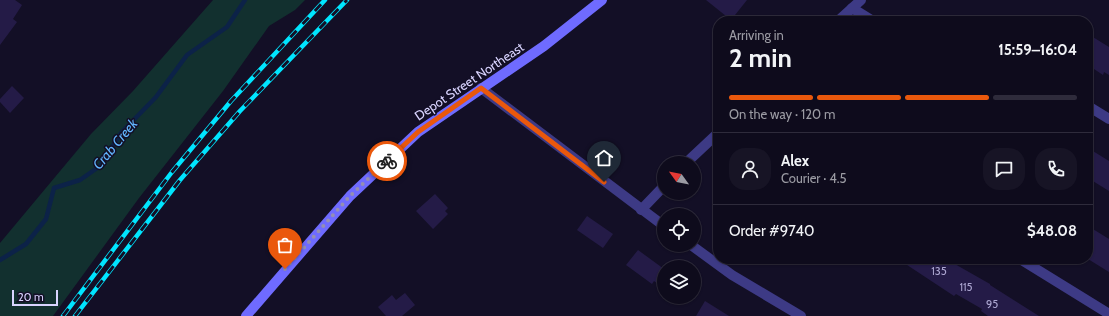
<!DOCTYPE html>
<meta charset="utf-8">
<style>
:root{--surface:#0e0b1c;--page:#171425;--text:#f1f3f6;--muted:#9b9ba3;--line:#2e2b3b;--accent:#ea580c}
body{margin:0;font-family:Cabin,sans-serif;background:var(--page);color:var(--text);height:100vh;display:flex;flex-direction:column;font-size:15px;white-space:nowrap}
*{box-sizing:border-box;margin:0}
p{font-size:13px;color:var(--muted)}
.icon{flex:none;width:22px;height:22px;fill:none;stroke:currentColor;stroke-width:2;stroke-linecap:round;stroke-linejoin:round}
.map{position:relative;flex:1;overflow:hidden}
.details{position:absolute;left:713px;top:16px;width:380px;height:248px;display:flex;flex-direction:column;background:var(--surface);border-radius:16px;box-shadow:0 1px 3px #0004,0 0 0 1px var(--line)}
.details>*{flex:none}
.needle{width:26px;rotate:303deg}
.controls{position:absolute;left:657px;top:156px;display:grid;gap:8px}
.controls a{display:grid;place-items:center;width:44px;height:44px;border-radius:50%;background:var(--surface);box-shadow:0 1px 3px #0004,0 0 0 1px var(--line);font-size:20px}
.scale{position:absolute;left:12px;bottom:10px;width:46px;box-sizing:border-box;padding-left:4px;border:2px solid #d9d4ff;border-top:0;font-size:11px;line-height:14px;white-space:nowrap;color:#d9d4ff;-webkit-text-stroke:3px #130f26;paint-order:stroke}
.pin{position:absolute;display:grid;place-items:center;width:34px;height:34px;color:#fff;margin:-41px -17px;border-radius:50% 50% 50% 0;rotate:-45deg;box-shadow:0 0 4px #0007}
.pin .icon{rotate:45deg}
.courier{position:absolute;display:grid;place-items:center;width:40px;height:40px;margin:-20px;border:3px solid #ea580c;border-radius:50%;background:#fff;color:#222;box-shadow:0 1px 5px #0007}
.headline em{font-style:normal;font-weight:700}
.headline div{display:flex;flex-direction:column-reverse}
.headline{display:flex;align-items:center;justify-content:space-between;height:68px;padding:0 16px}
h1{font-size:26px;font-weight:700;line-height:30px}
.bar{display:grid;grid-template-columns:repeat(4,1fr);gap:6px 4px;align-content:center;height:48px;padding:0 16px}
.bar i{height:5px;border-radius:3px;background:var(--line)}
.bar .selected{background:var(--accent)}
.bar p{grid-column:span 4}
.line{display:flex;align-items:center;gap:10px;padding:0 16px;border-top:1px solid var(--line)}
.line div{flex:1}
.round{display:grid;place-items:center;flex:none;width:42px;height:42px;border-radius:16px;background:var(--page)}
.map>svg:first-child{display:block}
.green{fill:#12302f}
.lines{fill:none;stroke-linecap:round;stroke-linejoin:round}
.stream{stroke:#0c2248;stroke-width:4.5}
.building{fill:#241b47}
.minor{stroke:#3d3a85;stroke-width:10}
.secondary{stroke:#6f6bff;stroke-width:10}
.rail-casing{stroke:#00e5ff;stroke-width:4.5}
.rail{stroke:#130f26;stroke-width:3;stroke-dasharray:9;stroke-linecap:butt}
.done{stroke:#948fb3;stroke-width:4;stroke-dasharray:0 7.2}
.route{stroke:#ea580c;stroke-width:5}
.labels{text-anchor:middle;stroke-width:3;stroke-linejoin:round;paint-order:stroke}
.number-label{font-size:11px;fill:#aca6d1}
.street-label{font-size:13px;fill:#d9d4ff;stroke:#130f26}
.water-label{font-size:14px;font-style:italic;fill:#62b6ff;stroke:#130f26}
</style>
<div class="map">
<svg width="1109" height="316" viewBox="0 0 1109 316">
<rect width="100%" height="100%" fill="#130f26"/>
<polygon class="green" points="213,0 305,0 295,10 269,26 223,91 139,198 53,316 0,316 0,243 91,134 133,91"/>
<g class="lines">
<polyline class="stream" points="0,260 26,244 46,219 54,188 80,180 100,166 121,133 156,97 187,55 227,27 245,0"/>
</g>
<g class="building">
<polygon points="0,0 15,0 22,5 13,19 17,22 0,45"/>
<polygon points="706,0 747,0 731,20"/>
<polygon points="1088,34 1109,47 1109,75 1104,72 1103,75 1088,65"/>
<polygon points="12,86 24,98 10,113 0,102 0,99"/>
<polygon points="1088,148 1109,161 1109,191 1088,178"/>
<polygon points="435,194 448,208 445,211 448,214 433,229 416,211"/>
<polygon points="587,216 613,234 603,248 577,230"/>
<polygon points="1088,226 1109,239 1109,272 1088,259"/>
<polygon points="638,250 664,269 664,288 654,281 652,284 626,265"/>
<polygon points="898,259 946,259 990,284 990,285 1039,316 988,316 981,311 982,309 956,294 954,296"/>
<polygon points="405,293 415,305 402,316 386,316 378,307 392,295 396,300"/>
<polygon points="705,301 729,316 696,316"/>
</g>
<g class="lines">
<g class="minor">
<polyline points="852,8 873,21"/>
<polyline points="838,21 861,0"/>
<polyline points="481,88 664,226"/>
<polyline points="1088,106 1109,119"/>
<polyline points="686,163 718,133"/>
<polyline points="641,210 664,186"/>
<polyline points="691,245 732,275 801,316"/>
<polyline points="1020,259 1109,314"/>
</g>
<polyline class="secondary" points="246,316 350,196 418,132 544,46 602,0"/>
<defs>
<g id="rail">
<polyline points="63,316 172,172 231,101 325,0"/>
<polyline points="75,316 180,180 240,111 347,0"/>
</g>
</defs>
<use href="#rail" class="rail-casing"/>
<use href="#rail" class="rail"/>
</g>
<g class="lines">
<polyline class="done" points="285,269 350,196 387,161"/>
<polyline class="route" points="387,161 418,132 481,88 604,182"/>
</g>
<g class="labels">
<g class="number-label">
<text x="939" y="275">135</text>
<text x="966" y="291">115</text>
<text x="992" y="308">95</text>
</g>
<g class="street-label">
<text transform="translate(469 81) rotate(-34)" y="5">Depot Street Northeast</text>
</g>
<g class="water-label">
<text transform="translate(115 144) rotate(-50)" y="5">Crab Creek</text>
</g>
</g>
</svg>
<div class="controls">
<a><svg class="needle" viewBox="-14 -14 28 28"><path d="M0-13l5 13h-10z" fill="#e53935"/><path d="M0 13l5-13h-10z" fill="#9b9ba3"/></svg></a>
<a><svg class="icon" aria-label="locate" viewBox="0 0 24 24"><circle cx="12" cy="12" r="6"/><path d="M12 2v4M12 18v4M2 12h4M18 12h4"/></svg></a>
<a><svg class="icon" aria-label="layers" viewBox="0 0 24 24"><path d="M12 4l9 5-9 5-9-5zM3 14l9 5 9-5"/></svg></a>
</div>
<div class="scale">20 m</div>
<div class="pin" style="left:285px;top:269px;background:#ea580c"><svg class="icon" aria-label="bag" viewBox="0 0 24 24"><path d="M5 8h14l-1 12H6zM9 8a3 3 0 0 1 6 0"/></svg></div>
<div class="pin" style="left:604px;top:182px;background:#1f2937"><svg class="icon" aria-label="home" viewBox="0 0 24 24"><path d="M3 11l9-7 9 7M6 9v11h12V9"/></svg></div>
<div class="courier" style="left:387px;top:161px"><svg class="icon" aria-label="bike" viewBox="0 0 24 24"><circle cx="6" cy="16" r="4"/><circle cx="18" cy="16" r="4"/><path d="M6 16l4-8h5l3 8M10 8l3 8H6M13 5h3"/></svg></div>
<section class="details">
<div class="headline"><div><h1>2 min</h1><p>Arriving in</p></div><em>15:59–16:04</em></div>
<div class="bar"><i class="selected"></i><i class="selected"></i><i class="selected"></i><i></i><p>On the way · 120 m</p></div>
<div class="line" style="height:72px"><a class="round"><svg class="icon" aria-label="person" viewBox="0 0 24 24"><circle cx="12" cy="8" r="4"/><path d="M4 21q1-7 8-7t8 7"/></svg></a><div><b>Alex</b><p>Courier · 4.5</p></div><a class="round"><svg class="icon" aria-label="chat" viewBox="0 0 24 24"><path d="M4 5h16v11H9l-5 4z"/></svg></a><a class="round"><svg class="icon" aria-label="phone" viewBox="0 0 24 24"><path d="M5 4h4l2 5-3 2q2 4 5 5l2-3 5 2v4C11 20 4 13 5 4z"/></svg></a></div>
<div class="line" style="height:52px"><div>Order #9740</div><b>$48.08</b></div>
</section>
</div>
